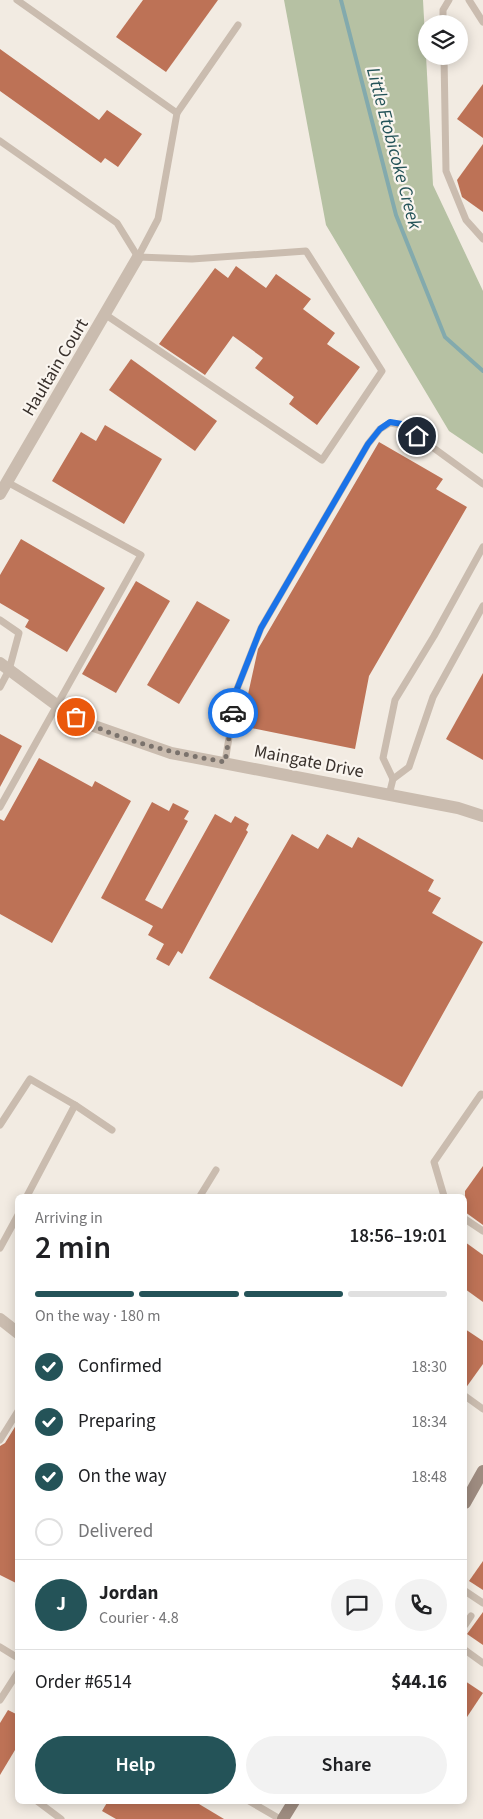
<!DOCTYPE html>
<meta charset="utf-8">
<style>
:root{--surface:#fff;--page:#f2f2f2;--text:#202124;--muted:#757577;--line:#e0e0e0;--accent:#245358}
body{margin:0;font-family:"Source Sans 3",sans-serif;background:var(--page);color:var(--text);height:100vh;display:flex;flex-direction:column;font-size:19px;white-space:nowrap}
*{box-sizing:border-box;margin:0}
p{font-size:16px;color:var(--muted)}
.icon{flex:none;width:28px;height:28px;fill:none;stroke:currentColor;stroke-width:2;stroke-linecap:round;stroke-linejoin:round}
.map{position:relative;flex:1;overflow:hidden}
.sheet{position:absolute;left:15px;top:1194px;width:452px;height:610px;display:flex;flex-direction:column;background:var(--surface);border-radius:8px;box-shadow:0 2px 12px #0003}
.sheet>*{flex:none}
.tools{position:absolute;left:418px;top:15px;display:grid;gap:10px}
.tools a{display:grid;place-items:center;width:50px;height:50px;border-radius:50%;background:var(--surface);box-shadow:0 2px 12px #0003;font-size:25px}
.pin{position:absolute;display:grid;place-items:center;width:42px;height:42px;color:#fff;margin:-21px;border:2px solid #fff;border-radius:50%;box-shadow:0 1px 5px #0007}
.courier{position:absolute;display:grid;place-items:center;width:50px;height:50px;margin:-25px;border:4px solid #1a73e8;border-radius:50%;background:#fff;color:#222;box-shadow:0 1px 6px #0007}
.head em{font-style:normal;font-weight:600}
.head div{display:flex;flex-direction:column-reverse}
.head{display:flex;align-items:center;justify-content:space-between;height:85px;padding:0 20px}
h1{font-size:32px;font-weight:600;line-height:38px}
.bar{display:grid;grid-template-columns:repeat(4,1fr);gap:8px 5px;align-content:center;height:60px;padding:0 20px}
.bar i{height:6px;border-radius:4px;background:var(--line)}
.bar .on{background:var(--accent)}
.bar p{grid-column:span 4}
.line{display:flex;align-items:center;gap:12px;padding:0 20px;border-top:1px solid var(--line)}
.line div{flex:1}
.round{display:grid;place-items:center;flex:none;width:52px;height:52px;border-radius:26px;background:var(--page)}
ol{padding:0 20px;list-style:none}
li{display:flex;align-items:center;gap:15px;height:55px}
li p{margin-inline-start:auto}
li .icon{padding:5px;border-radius:50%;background:var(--accent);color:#fff;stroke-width:4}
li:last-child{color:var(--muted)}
li i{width:28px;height:28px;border:2px solid var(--line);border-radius:50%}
.cta{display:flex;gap:10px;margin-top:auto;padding:10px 20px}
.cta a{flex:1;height:58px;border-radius:30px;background:var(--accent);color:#fff;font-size:20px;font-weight:600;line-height:58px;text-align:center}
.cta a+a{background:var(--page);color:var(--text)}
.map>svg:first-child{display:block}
.green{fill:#b6c1a3}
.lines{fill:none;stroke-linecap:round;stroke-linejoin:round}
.stream{stroke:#83aaad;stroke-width:4}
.building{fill:#bd7256}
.lane{stroke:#cabcaf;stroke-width:7}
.street{stroke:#cabcaf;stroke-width:12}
.secondary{stroke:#9e8c80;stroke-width:12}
.done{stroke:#7a726c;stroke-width:5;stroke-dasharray:0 9}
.route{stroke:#1a73e8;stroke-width:6}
.labels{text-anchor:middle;stroke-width:4.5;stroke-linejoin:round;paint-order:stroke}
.street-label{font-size:18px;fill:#39312c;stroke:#faf5ef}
.water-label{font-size:19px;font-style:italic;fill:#245358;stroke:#faf5ef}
</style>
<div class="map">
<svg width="483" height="1819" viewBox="0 0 483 1819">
<rect width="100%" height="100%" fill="#f2ebe2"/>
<polygon class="green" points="284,0 423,0 433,185 483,291 483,454 449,431 326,225"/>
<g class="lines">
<polyline class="stream" points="341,0 396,215 445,337 483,371"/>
</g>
<g class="building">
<polygon points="143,0 218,0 166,72 116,37"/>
<polygon points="0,49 99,120 107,110 142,134 118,167 105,158 101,163 0,91"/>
<polygon points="483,84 483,138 457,119"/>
<polygon points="483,144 483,212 462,197 457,180"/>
<polygon points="236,266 266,288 276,274 311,299 303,309 335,333 327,344 360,367 317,425 289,404 294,397 255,368 263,358 233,336 205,375 159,344 215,268 228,278"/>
<polygon points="131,359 217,421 195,451 109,390"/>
<polygon points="105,425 162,459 124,524 52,481 81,432 96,441"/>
<polygon points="379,442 443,479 436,489 467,507 369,676 355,749 241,726 258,649"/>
<polygon points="21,539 105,588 67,652 25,627 29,620 0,603 0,575"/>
<polygon points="136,581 170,601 116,693 82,674"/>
<polygon points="197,601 230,620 179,704 147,685"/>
<polygon points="483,673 483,760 446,739"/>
<polygon points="0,734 22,746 0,787"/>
<polygon points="39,758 92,787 95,781 131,801 52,943 0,914 0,819 4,821"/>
<polygon points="152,802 169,811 173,803 189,811 184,819 188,821 145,900 162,909 215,814 231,823 235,816 249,824 246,830 248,832 182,954 178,951 169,966 156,959 164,944 148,935 153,926 101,898"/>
<polygon points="292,834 318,849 327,834 352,848 358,837 434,880 428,891 441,898 432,913 483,942 402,1087 209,978"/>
<polygon points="483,1166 483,1225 465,1212 465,1191"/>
<polygon points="465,1242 483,1255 483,1302 465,1289"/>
<polygon points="465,1329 483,1341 483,1364 465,1389"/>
<polygon points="18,1422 18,1584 0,1575 0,1446 5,1443"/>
<polygon points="483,1561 483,1590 469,1581"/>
<polygon points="483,1612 483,1645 467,1634"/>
<polygon points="465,1681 483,1693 465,1720"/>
<polygon points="8,1710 18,1715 18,1745 0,1775 0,1723"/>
<polygon points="108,1801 194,1801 224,1819 116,1819 102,1811"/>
</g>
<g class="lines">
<g class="lane">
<polyline points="17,0 177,113 158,219 138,257"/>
<polyline points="469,0 483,22"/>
<polyline points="443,24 443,10 449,0"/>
<polyline points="444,56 446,171 466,220 483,239"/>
<polyline points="177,113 238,25"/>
<polyline points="0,141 117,223 138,257"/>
<polyline points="106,315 322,460 382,371 306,251 192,259 138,257"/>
<polyline points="0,620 19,633 9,670 0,687"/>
<polyline points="225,762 237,689 261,628 368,444 380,429 390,423 402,425 483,484"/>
<polyline points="393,779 383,758 395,700 434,636 483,547"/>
<polyline points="389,795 393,779 409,767 433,697 483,606"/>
<polyline points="0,807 141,555 7,482"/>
<polyline points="0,1125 30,1079 75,1105"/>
<polyline points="27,1196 75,1105 112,1130"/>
<polyline points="200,1196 216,1170"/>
<polyline points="444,1196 434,1162 481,1094 483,1095"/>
<polyline points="465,1219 483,1231"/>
<polyline points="0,1248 18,1215"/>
<polyline points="465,1396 483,1409"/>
<polyline points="0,1440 18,1411"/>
<polyline points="465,1591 483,1603"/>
<polyline points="465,1625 471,1616"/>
<polyline points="0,1647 18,1658"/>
<polyline points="465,1650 483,1663"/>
<polyline points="0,1700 18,1672"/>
<polyline points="37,1801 61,1819"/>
<polyline points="249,1801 280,1819"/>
</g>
<g class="street">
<polyline points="0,494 138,257"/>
<polyline points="0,663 62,709 91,725 171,753 458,808 483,816"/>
<polyline points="0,1319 18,1333"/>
</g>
<g class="secondary">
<polyline points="465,1503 483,1471"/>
<polyline points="283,1819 294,1801"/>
</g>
</g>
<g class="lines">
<path class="done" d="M76 717C122 742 174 753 225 762L233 713"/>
<polyline class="route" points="233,713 237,689 261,628 368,444 380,429 390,422 402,424 417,436"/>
</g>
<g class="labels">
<g class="street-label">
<text transform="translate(55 367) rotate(-59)" y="6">Haultain Court</text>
<text transform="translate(309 761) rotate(11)" y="6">Maingate Drive</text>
</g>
<g class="water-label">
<text transform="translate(395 148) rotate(75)" y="7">Little Etobicoke Creek</text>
</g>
</g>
</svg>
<div class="tools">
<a><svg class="icon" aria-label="layers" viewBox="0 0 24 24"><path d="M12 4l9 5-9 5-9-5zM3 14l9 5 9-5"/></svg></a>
</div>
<div class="pin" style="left:76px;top:717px;background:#ea580c"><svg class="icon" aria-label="bag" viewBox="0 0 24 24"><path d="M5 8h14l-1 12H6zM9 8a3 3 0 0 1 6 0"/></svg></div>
<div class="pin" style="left:417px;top:436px;background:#1f2937"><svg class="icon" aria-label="home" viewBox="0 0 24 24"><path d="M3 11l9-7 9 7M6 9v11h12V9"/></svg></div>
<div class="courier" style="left:233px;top:713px"><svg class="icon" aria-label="car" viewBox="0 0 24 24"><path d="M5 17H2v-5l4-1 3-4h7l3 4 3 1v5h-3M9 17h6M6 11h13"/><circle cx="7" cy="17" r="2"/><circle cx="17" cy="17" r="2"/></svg></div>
<section class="sheet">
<div class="head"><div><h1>2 min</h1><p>Arriving in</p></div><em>18:56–19:01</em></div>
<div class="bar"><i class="on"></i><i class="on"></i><i class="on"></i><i></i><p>On the way · 180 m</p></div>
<ol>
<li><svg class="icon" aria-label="check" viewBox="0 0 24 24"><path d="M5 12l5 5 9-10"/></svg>Confirmed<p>18:30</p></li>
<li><svg class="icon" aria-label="check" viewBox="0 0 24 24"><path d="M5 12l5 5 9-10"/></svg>Preparing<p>18:34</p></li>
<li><svg class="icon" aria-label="check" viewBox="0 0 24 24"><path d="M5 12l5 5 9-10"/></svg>On the way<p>18:48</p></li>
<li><i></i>Delivered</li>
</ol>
<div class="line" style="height:90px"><b class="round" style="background:var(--accent);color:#fff">J</b><div><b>Jordan</b><p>Courier · 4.8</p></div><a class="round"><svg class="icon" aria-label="chat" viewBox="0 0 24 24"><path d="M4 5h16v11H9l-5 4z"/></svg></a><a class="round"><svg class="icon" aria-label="phone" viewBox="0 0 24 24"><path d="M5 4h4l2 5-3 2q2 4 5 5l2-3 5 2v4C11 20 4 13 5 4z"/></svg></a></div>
<div class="line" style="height:65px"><div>Order #6514</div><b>$44.16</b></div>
<div class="cta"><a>Help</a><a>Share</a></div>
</section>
</div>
